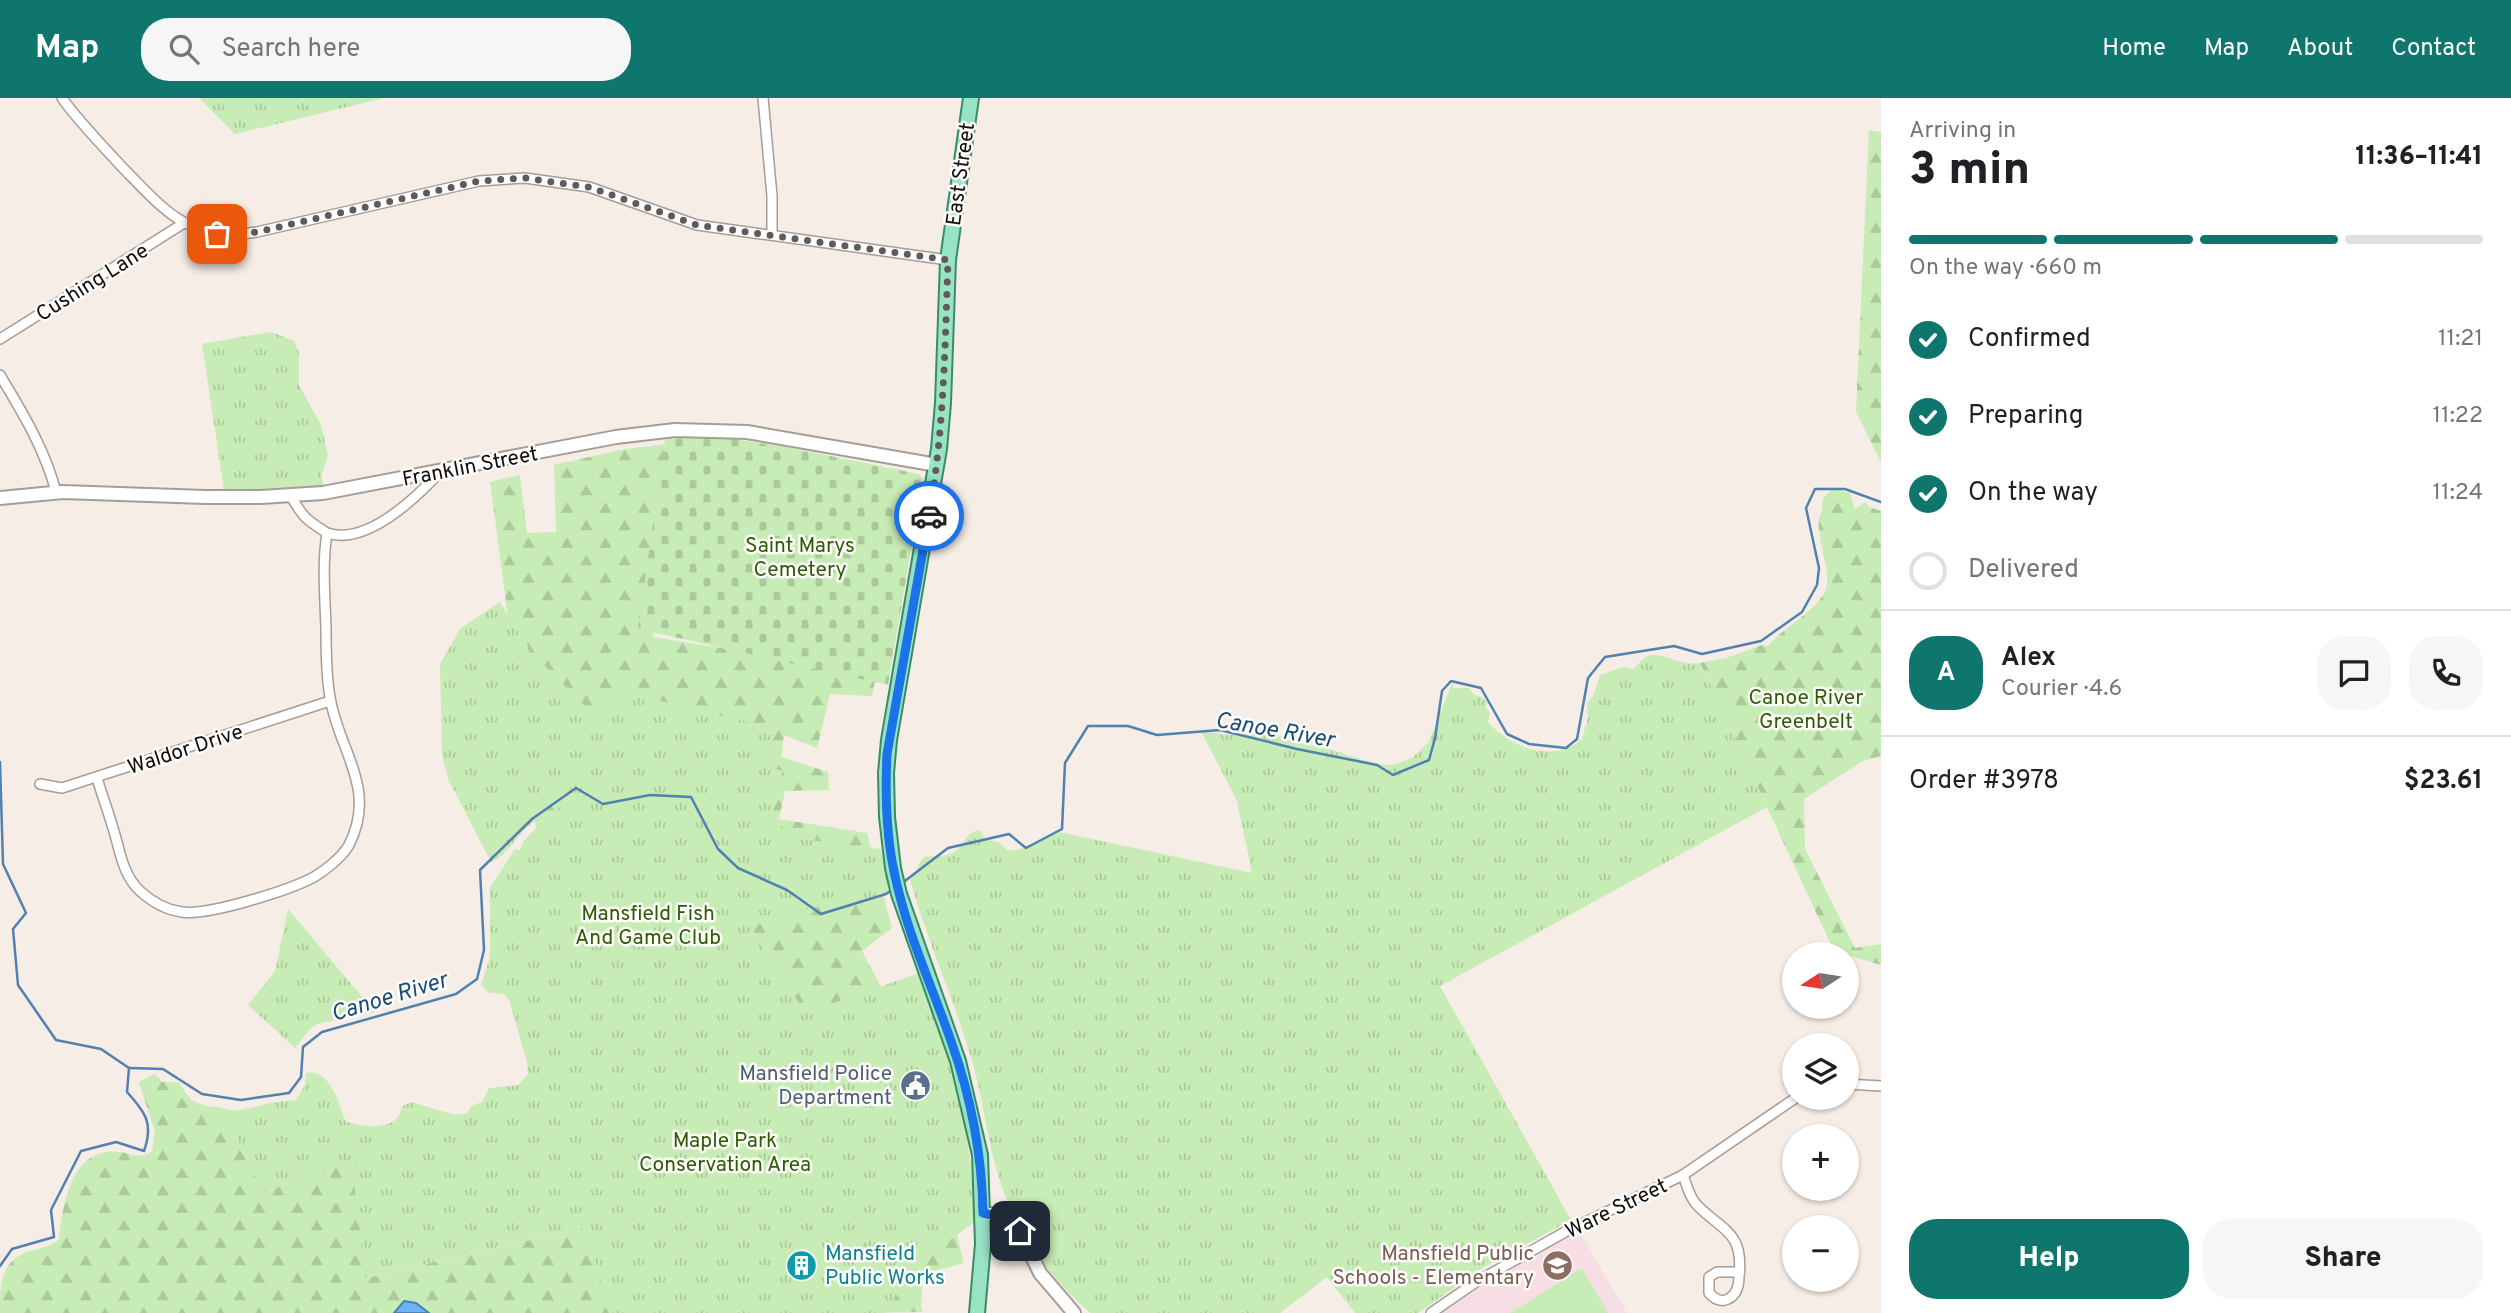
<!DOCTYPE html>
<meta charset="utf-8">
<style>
:root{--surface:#fff;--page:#f6f6f6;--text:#202124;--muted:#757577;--line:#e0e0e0;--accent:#0f766e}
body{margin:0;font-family:Overpass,sans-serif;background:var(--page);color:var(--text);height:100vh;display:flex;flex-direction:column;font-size:26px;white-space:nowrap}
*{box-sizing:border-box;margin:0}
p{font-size:23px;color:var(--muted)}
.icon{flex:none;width:38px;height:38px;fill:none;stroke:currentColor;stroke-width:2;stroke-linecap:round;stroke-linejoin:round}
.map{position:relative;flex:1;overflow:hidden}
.sheet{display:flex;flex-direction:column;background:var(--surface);width:630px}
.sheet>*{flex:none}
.needle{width:46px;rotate:258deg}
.controls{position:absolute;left:1782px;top:844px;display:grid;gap:14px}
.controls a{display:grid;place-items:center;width:77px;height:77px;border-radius:50%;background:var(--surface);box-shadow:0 2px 5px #0004;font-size:35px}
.pin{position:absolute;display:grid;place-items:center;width:60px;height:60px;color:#fff;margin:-30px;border-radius:14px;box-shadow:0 4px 10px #0006}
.courier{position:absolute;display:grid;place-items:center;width:70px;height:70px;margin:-35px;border:5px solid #1a73e8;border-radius:50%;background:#fff;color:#222;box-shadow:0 2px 9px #0007}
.headline em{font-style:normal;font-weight:800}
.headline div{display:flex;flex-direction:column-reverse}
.headline{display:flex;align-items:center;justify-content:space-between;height:119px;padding:0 28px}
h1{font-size:46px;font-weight:800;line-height:52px}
.bar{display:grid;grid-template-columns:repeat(4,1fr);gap:10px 7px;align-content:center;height:84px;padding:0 28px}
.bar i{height:9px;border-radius:5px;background:var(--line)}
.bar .current{background:var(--accent)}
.bar p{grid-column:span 4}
.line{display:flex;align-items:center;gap:18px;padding:0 28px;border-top:2px solid var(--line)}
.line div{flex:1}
.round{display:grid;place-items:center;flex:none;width:74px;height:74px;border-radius:28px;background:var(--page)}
ol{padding:0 28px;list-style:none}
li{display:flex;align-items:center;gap:21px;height:77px}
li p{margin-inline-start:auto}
li .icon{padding:7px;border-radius:50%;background:var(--accent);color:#fff;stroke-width:4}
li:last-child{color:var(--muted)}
li i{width:38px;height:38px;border:4px solid var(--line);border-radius:50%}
.primary-button{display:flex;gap:14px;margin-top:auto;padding:14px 28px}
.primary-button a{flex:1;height:80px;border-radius:28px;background:var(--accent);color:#fff;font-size:28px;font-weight:800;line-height:80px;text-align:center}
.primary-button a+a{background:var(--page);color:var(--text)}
header{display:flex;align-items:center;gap:42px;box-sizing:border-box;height:98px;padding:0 35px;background:var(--accent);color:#fff}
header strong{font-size:33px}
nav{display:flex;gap:38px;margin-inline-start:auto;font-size:24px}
.search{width:490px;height:63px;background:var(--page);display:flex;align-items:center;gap:18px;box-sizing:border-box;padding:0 24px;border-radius:28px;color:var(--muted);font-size:26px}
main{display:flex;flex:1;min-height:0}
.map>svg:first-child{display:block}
.education{fill:#f7dde4}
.grass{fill:#c8ecb5}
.forest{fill:url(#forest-firs)}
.cemetery{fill:url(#cemetery-stones)}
.park{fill:url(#park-tufts)}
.water{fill:#6bb3f6;stroke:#5081b0;stroke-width:2}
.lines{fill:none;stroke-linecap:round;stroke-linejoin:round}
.stream{stroke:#5081b0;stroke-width:2.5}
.street-casing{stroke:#a59d96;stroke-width:12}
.secondary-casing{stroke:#a59d96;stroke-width:16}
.primary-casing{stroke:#3a8c69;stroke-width:18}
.street{stroke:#fff;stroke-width:9}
.secondary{stroke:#fff;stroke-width:12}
.primary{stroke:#97e3c4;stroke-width:14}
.done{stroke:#605b58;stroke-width:7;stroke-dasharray:0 12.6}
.route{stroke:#1a73e8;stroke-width:9}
.labels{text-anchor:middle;stroke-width:5;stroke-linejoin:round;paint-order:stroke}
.street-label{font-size:21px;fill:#100d0b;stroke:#fefcfa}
.park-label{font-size:21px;fill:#2e5c05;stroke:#fefcfa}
.service-label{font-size:21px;fill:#4e5e75;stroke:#fefcfa;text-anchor:end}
.culture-label{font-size:21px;fill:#0d838f;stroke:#fefcfa;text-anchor:start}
.education-label{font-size:21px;fill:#785e54;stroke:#fefcfa;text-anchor:end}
.water-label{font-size:23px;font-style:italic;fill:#174b76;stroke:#fefcfa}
</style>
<header>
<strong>Map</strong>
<div class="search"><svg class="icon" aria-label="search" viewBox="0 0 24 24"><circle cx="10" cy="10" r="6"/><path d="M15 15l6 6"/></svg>Search here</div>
<nav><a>Home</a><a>Map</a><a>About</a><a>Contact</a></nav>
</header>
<main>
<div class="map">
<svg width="1881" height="1215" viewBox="0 0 1881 1215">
<defs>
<pattern id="forest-firs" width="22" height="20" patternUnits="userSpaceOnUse" patternTransform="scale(1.75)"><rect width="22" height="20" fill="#c8ecb5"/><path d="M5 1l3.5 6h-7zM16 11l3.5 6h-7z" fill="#abc99a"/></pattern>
<pattern id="cemetery-stones" width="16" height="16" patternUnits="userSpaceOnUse" patternTransform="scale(1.75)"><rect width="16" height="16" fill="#c8ecb5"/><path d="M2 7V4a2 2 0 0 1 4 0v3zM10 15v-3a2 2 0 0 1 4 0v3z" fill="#abc99a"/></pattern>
<pattern id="park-tufts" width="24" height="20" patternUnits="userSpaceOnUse" patternTransform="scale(1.75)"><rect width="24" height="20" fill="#c8ecb5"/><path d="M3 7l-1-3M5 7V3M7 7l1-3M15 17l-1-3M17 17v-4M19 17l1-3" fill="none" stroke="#abc99a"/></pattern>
</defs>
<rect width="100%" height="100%" fill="#f6ede6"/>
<polygon class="education" points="1579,1133 1627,1215 1440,1215 1529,1158"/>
<polygon class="grass" points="1582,1170 1608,1215 1510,1215"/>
<g class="forest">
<polygon points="1869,32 1881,34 1881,365 1856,313"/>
<path d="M676 345 653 539 877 575 872 598 830 596 817 650 784 637 781 659 828 674 829 692 785 693 779 721 867 735 892 830 862 853 888 902 649 1215H0C0 1185 0 1164 29 1153 41 1150 50 1149 59 1141 63 1104 72 1047 121 1054 132 1056 143 1061 152 1053L155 1033 139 985 141 982 155 976 162 984H178L191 1002 206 1008 222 1010 263 1094 352 1064 366 1180 582 1130 593 1160 490 384 520 377 527 435 556 434 554 367 625 351Z"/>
<path d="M1836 391 1850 395 1855 411 1865 404 1869 409 1881 413V658L1863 663 1804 701 1805 751 1855 850 1881 846V867L1834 853 1700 565 1726 560 1762 547 1768 548C1782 529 1824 510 1827 486 1829 470 1821 454 1820 437 1819 433 1818 426 1819 421 1820 415 1822 417 1822 411 1822 400 1825 395 1836 391Z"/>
<polygon points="955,1130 964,1165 923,1176 921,1207 923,1214 859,1215"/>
</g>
<polygon class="cemetery" points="714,338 781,348 919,376 923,382 888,587 638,531 665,341"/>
<g class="park">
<polygon points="199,0 384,0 235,36"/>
<polygon points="271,234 294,243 299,255 299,287 321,327 328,358 321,378 324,387 304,390 224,392 202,246"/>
<path d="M500 504 531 554 596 619 623 594 773 630 763 667 783 673 768 719 801 741 881 751 890 793C871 811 849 803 826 807 802 812 774 820 751 829L765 855 806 915 919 875 950 963 962 1007 971 1068 974 1124 907 1174 909 1179 885 1215H612L582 1130 365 1180 352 1064 263 1094 222 1010 235 1013 275 1004 296 1002 305 987 306 975C329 969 340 1007 345 1023 359 1028 387 1033 398 1019 400 1016 401 1011 403 1008L411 1004 455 1017 468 1015 471 1008 482 1004 489 990 518 987 528 976 527 964 509 902 504 896 489 895 481 887 490 859V790L515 751 520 752 523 744 535 731 548 725 558 710 569 705V693L524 732 503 757 491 764 448 681 442 657 440 566 460 531Z"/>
<path d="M1653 557C1673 558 1678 568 1700 565L1767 709 1440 888 1571 1122 1484 1169 1418 1215H1355L1327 1179 1280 1215H1090C1051 1180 1019 1139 1002 1089 987 1047 984 1002 971 959 953 899 927 842 910 782 916 775 918 766 924 759 934 757 945 760 954 754 965 747 965 734 980 732L985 741 1000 745 1007 752H1017L1059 734 1252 775 1237 703 1201 633 1228 637 1256 630 1294 644 1329 651 1370 664 1386 667 1397 666 1412 660 1429 644 1452 585 1453 590H1469L1474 597 1482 599 1487 604 1486 610 1490 615 1488 624C1510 650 1555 666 1582 641L1588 620 1587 606 1594 596 1600 577 1623 569 1633 571 1647 558Z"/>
<polygon points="288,811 375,914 317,926 309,932 295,950 248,907 275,873"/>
</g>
<polygon class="water" points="404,1203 416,1205 429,1215 394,1215"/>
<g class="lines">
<g class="stream">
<polyline points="0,664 3,766 26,815 13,831 18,887 56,942 101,951 129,970"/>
<polyline points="901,786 948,750 1009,736 1026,750 1062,731 1065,665 1088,628 1128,628 1157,637 1220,632 1297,651 1377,667 1393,677 1429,662 1435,640 1442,593 1451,583 1481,590 1507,636 1529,646 1566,650 1577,641 1588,580 1605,559 1674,548 1702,556 1761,543 1802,514 1817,487 1819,470 1806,410 1815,391 1845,391 1881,404"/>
<polyline points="129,970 163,971 202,996 241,1002 289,995 301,979 303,949 322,934 456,896 477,881 484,852 480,772 532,721 576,690 603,706 650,697 691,699 718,751 738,770 787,792 821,816 886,796 892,792"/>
<path d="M0 1168 12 1151 54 1139 51 1112 81 1053 116 1044 144 1053C154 1025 145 1014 127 994L129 970"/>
</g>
<defs>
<g id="street">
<path d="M62 0C80 25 102 47 123 70 166 114 190 145 257 134L479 83 525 80 589 89 697 127 948 162"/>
<polyline points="763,0 772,98 772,137"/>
<polyline points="0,241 184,125"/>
<path d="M0 277C22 314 45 351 56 394"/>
<path d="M327 435C367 448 417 399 442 372"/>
<path d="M97 680C102 697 108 713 113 730 120 752 122 776 140 793 151 803 166 812 182 814 208 818 290 792 314 779 326 772 342 759 349 747 378 690 338 652 330 599 326 577 326 553 326 531 325 498 322 467 327 435 305 421 304 420 290 397"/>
<polyline points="40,686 62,690 330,603"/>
<polyline points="1846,986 1881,988"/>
<path d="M1683 1077C1687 1087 1689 1099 1697 1107 1722 1133 1744 1133 1739 1178 1739 1187 1737 1197 1728 1201 1720 1205 1714 1200 1709 1195V1179L1717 1174H1740"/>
<polyline points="1431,1215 1476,1184 1565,1134 1683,1077 1797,999"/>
</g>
<g id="secondary">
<polyline points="0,400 63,394 205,399 261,399 323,395 616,339 675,332 747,334 937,367"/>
<polyline points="983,1115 1002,1118 1017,1127 1040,1175 1074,1215"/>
</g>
<polyline id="primary" points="971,0 948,162 943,305 939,351 889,642 886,675 887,719 893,770 899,796 958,963 980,1057 983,1146 977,1215"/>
</defs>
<use href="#street" class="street-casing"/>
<use href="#secondary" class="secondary-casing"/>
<use href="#primary" class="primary-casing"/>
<use href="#street" class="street"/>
<use href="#secondary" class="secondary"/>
<use href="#primary" class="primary"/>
</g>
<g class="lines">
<path class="done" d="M217 136 236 137 257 134 479 83 525 80 589 89 697 127 948 162C945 248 944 333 929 418"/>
<path class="route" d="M929 418 887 656C885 697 886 738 895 778 907 835 932 888 951 943 971 999 982 1055 983 1115L1007 1120 1020 1133"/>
</g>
<defs>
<symbol id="civic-disc" viewBox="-11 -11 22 22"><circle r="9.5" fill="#5c6f8a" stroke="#fefcfa"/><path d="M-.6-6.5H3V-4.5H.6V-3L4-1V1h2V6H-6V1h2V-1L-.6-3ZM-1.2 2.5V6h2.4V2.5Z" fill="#fff"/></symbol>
<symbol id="building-disc" viewBox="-11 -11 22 22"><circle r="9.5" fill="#0f9aa8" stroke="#fefcfa"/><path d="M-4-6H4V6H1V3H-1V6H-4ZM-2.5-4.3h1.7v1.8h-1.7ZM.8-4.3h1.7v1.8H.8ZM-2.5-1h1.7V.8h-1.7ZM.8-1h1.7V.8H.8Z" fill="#fff"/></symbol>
<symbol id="school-disc" viewBox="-11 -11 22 22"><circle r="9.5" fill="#8d6e63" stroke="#fefcfa"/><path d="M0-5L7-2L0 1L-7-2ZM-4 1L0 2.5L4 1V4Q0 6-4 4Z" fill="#fff"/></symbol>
</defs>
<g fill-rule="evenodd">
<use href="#civic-disc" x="898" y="970" width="35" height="35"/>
<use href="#building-disc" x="784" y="1150" width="35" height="35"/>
<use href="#school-disc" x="1540" y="1150" width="35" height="35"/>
</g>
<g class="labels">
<g class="street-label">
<text transform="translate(960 76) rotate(-82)" y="7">East Street</text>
<text transform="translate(92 184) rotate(-32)" y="7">Cushing Lane</text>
<text transform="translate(470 368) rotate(-11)" y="7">Franklin Street</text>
<text transform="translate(185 651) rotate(-18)" y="7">Waldor Drive</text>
<text transform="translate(1616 1110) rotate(-26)" y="7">Ware Street</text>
</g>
<g class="park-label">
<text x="800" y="454">Saint Marys<tspan x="800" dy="24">Cemetery</tspan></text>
<text x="1806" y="606">Canoe River<tspan x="1806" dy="24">Greenbelt</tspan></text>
<text x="648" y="822">Mansfield Fish<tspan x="648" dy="24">And Game Club</tspan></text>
<text x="725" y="1049">Maple Park<tspan x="725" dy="24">Conservation Area</tspan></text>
</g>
<g class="service-label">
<text x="892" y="982">Mansfield Police<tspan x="892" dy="24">Department</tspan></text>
</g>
<g class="culture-label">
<text x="825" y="1162">Mansfield<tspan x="825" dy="24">Public Works</tspan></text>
</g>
<g class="education-label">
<text x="1534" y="1162">Mansfield Public<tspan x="1534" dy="24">Schools - Elementary</tspan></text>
</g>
<g class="water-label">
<text transform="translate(1275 631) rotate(10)" y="8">Canoe River</text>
<text transform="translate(389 898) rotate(-17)" y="8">Canoe River</text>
</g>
</g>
</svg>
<div class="controls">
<a><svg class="needle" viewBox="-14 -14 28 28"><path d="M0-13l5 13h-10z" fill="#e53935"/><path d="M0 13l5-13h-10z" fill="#757577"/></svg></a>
<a><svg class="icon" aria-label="layers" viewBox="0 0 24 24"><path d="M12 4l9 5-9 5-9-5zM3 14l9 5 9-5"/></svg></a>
<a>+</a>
<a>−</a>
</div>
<div class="pin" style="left:217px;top:136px;background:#ea580c"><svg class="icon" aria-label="bag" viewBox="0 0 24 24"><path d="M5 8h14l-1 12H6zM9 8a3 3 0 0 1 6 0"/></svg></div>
<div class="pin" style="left:1020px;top:1133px;background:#1f2937"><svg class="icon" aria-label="home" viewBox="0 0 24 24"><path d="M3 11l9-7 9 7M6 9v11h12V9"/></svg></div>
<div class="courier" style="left:929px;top:418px"><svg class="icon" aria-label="car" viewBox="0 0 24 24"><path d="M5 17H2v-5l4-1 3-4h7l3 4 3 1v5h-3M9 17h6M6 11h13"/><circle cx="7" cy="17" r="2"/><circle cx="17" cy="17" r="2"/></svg></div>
</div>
<section class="sheet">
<div class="headline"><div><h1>3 min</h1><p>Arriving in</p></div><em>11:36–11:41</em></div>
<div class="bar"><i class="current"></i><i class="current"></i><i class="current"></i><i></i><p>On the way · 660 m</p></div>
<ol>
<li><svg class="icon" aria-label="check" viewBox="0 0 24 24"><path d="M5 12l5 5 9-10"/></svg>Confirmed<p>11:21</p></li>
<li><svg class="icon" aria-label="check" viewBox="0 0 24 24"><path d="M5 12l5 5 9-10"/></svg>Preparing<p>11:22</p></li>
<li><svg class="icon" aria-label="check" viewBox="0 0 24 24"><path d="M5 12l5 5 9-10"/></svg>On the way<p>11:24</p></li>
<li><i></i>Delivered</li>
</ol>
<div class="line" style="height:126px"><b class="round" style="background:var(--accent);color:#fff">A</b><div><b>Alex</b><p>Courier · 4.6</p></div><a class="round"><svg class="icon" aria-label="chat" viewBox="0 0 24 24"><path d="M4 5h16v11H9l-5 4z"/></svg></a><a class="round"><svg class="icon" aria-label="phone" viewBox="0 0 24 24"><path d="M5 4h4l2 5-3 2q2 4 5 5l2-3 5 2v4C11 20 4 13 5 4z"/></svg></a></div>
<div class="line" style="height:91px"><div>Order #3978</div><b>$23.61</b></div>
<div class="primary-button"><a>Help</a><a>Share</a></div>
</section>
</main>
